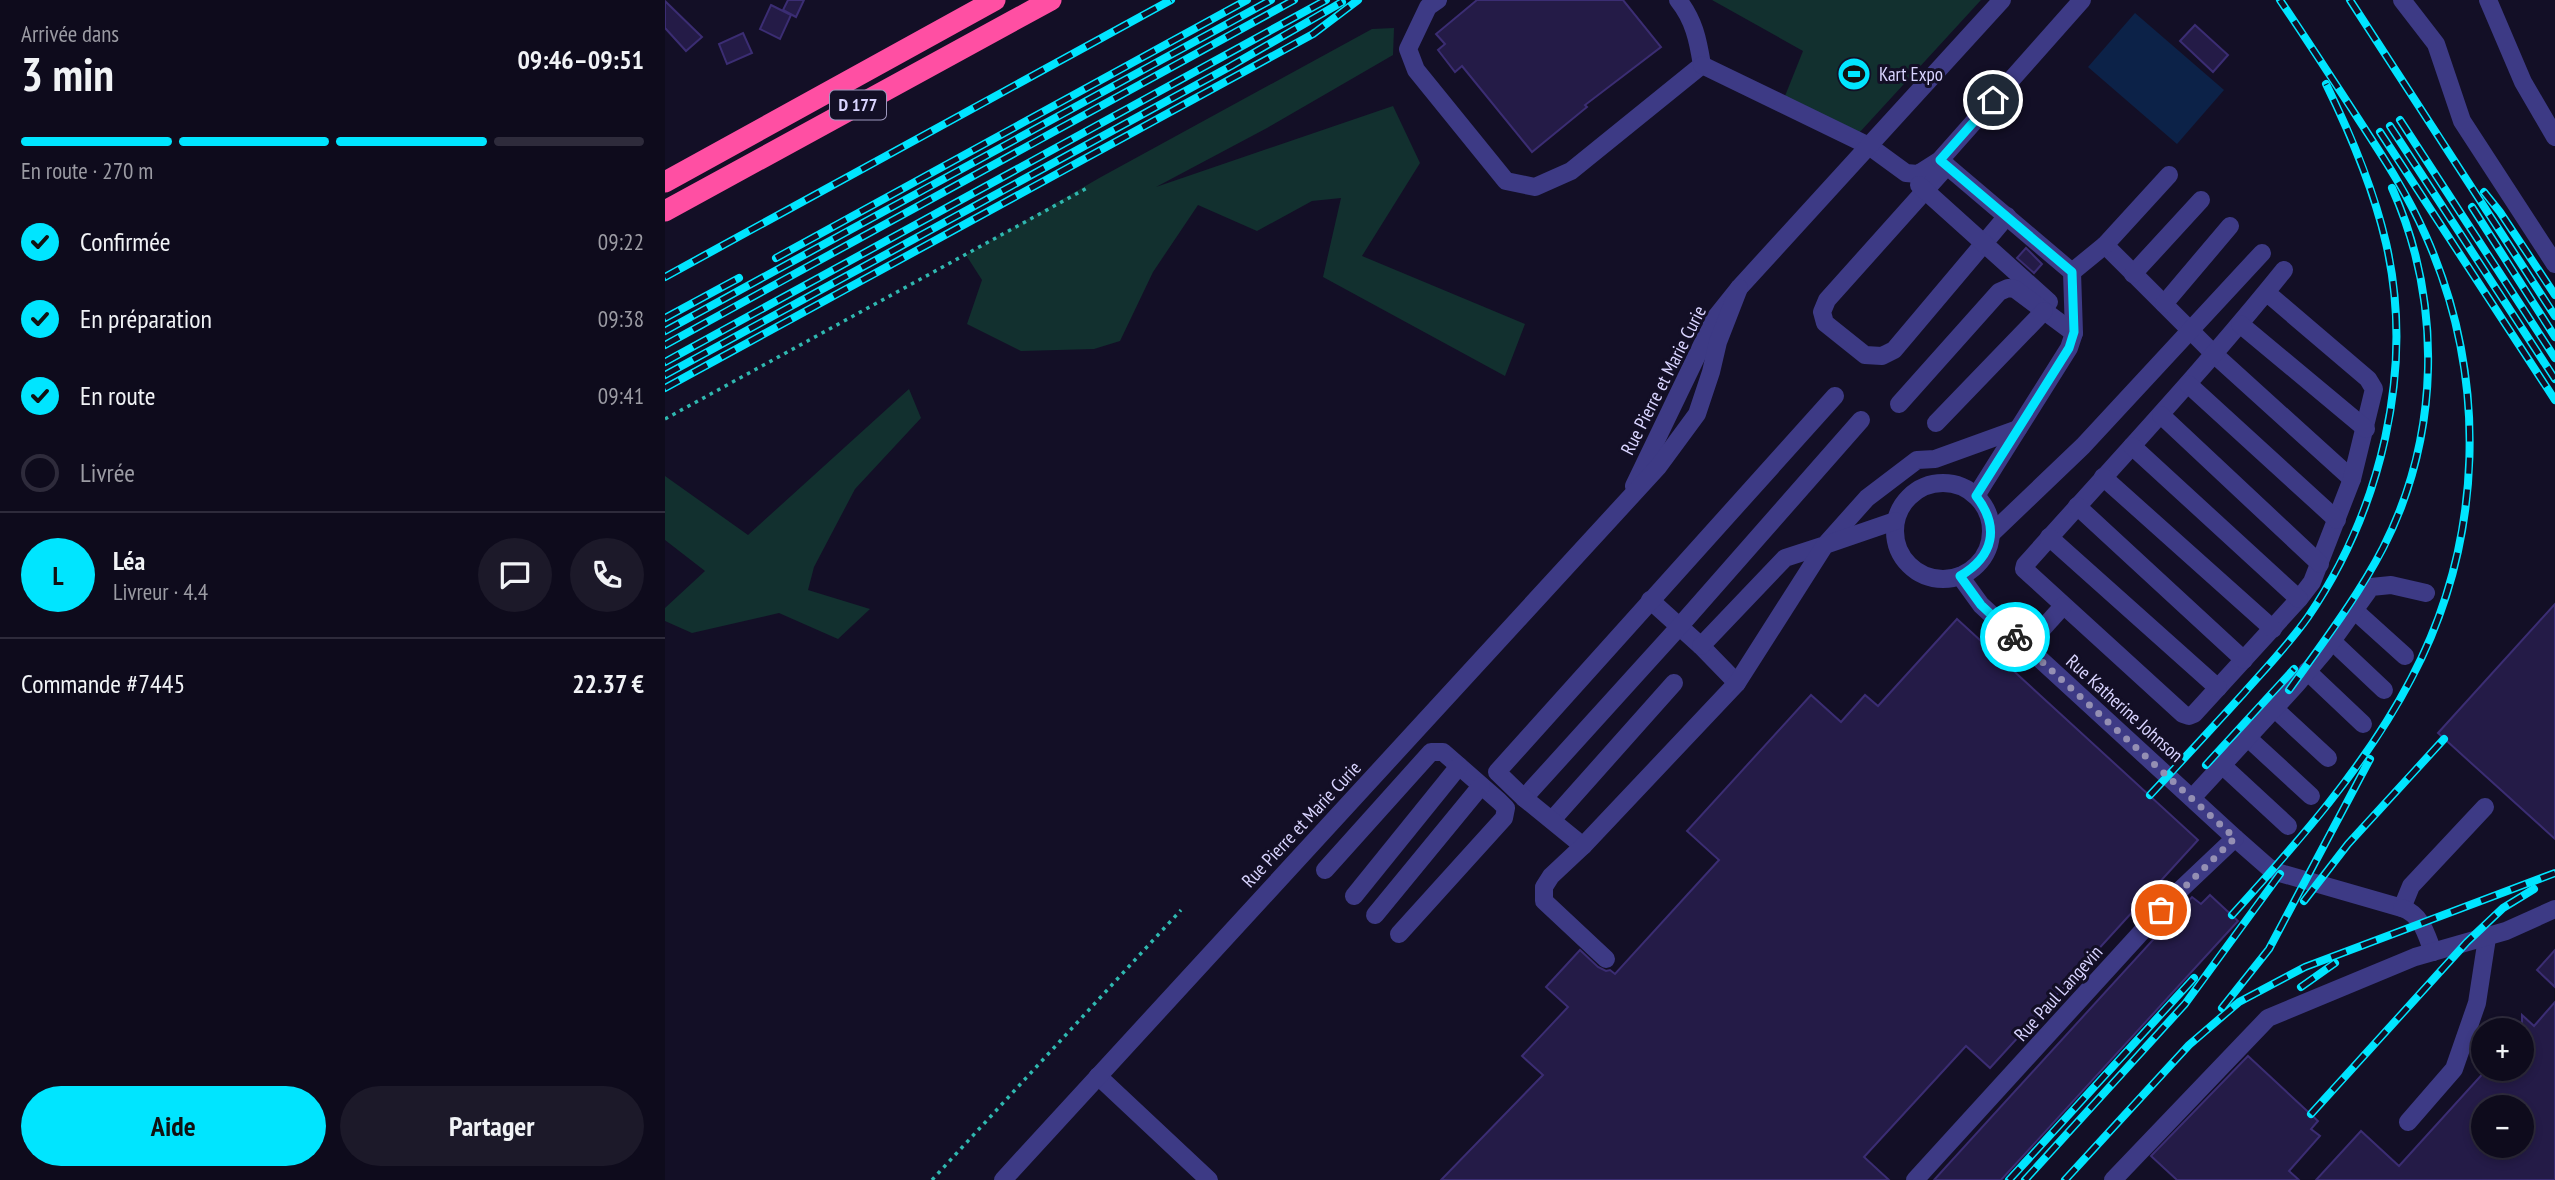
<!DOCTYPE html>
<html lang="fr">
<meta charset="utf-8">
<style>
:root{--surface:#0e0b1c;--page:#1c1929;--text:#f1f3f6;--muted:#9b9ba3;--line:#2e2b3b;--accent:#00e5ff}
body{margin:0;font-family:"PT Sans Narrow",sans-serif;background:var(--page);color:var(--text);height:100vh;display:flex;flex-direction:column;font-size:26px;white-space:nowrap}
*{box-sizing:border-box;margin:0}
p{font-size:23px;color:var(--muted)}
.icon{flex:none;width:38px;height:38px;fill:none;stroke:currentColor;stroke-width:2;stroke-linecap:round;stroke-linejoin:round}
.map{position:relative;flex:1;overflow:hidden}
.side{display:flex;flex-direction:column;background:var(--surface);width:665px}
.side>*{flex:none}
.buttons{position:absolute;left:1806px;top:1018px;display:grid;gap:14px}
.buttons a{display:grid;place-items:center;width:63px;height:63px;border-radius:50%;background:var(--surface);box-shadow:0 4px 10px #0003,0 0 0 2px var(--line);font-size:35px}
.pin{position:absolute;display:grid;place-items:center;width:60px;height:60px;color:#fff;margin:-30px;border:4px solid #fff;border-radius:50%;box-shadow:0 2px 7px #0007}
.courier{position:absolute;display:grid;place-items:center;width:70px;height:70px;margin:-35px;border:5px solid #00e5ff;border-radius:50%;background:#fff;color:#222;box-shadow:0 2px 9px #0007}
.overview em{font-style:normal;font-weight:700}
.overview div{display:flex;flex-direction:column-reverse}
.overview{display:flex;align-items:center;justify-content:space-between;height:119px;padding:0 21px}
h1{font-size:46px;font-weight:700;line-height:52px}
.bar{display:grid;grid-template-columns:repeat(4,1fr);gap:10px 7px;align-content:center;height:84px;padding:0 21px}
.bar i{height:9px;border-radius:5px;background:var(--line)}
.bar .selected{background:var(--accent)}
.bar p{grid-column:span 4}
.line{display:flex;align-items:center;gap:18px;padding:0 21px;border-top:2px solid var(--line)}
.line div{flex:1}
.round{display:grid;place-items:center;flex:none;width:74px;height:74px;border-radius:37px;background:var(--page)}
ol{padding:0 21px;list-style:none}
li{display:flex;align-items:center;gap:21px;height:77px}
li p{margin-inline-start:auto}
li .icon{padding:7px;border-radius:50%;background:var(--accent);color:#111;stroke-width:4}
li:last-child{color:var(--muted)}
li i{width:38px;height:38px;border:4px solid var(--line);border-radius:50%}
.primary-button{display:flex;gap:14px;margin-top:auto;padding:14px 21px}
.primary-button a{flex:1;height:80px;border-radius:42px;background:var(--accent);color:#111;font-size:28px;font-weight:700;line-height:80px;text-align:center}
.primary-button a+a{background:var(--page);color:var(--text)}
main{display:flex;flex:1;min-height:0}
.map>svg:first-child{display:block}
.green{fill:#12302f}
.water{fill:#0c2248}
.building{fill:#241b47;stroke:#3b2d73;stroke-width:2;fill-rule:evenodd}
.lines{fill:none;stroke-linecap:round;stroke-linejoin:round}
.path{stroke:#2fb8b0;stroke-width:3.5;stroke-dasharray:3.5 5;stroke-linecap:butt}
.minor{stroke:#3d3a85;stroke-width:18}
.highway{stroke:#ff4fa3;stroke-width:21}
.rail-casing{stroke:#00e5ff;stroke-width:8}
.rail{stroke:#130f26;stroke-width:5;stroke-dasharray:16;stroke-linecap:butt}
.done{stroke:#948fb3;stroke-width:7;stroke-dasharray:0 12.6}
.route{stroke:#00e5ff;stroke-width:9}
.labels{text-anchor:middle;stroke-width:6;stroke-linejoin:round;paint-order:stroke}
.shield{fill:#130f26;stroke:#9e99be;stroke-width:2}
.shield-label{font-size:18px;font-weight:bold;fill:#d9d4ff}
.poi-label{font-size:19px;fill:#d9d4ff;stroke:#130f26;text-anchor:start}
.street-label{font-size:19px;fill:#d9d4ff;stroke:#130f26}
</style>
<main>
<section class="side">
<div class="overview"><div><h1>3 min</h1><p>Arrivée dans</p></div><em>09:46–09:51</em></div>
<div class="bar"><i class="selected"></i><i class="selected"></i><i class="selected"></i><i></i><p>En route · 270 m</p></div>
<ol>
<li><svg class="icon" aria-label="check" viewBox="0 0 24 24"><path d="M5 12l5 5 9-10"/></svg>Confirmée<p>09:22</p></li>
<li><svg class="icon" aria-label="check" viewBox="0 0 24 24"><path d="M5 12l5 5 9-10"/></svg>En préparation<p>09:38</p></li>
<li><svg class="icon" aria-label="check" viewBox="0 0 24 24"><path d="M5 12l5 5 9-10"/></svg>En route<p>09:41</p></li>
<li><i></i>Livrée</li>
</ol>
<div class="line" style="height:126px"><b class="round" style="background:var(--accent);color:#111">L</b><div><b>Léa</b><p>Livreur · 4.4</p></div><a class="round"><svg class="icon" aria-label="chat" viewBox="0 0 24 24"><path d="M4 5h16v11H9l-5 4z"/></svg></a><a class="round"><svg class="icon" aria-label="phone" viewBox="0 0 24 24"><path d="M5 4h4l2 5-3 2q2 4 5 5l2-3 5 2v4C11 20 4 13 5 4z"/></svg></a></div>
<div class="line" style="height:91px"><div>Commande #7445</div><b>22.37 €</b></div>
<div class="primary-button"><a>Aide</a><a>Partager</a></div>
</section>
<div class="map">
<svg width="1890" height="1180" viewBox="0 0 1890 1180">
<rect width="100%" height="100%" fill="#130f26"/>
<g class="green">
<polygon points="1047,0 1316,0 1194,133 1120,96 1138,51"/>
<polygon points="729,28 728,55 602,128 491,187 728,106 755,163 697,256 860,324 840,376 658,277 676,198 647,201 592,231 533,205 488,272 455,341 429,349 356,351 302,324 317,280 301,255 436,177 707,29"/>
<polygon points="244,389 256,418 190,489 149,567 143,590 205,609 173,639 114,613 27,633 0,621 0,608 40,571 0,540 0,476 83,535"/>
</g>
<polygon class="water" points="1470,13 1559,90 1512,144 1423,67"/>
<g class="building">
<polygon points="123,0 139,0 131,17 118,10"/>
<polygon points="812,0 958,0 996,47 920,105 922,107 867,152 797,66 790,72 773,50 780,44 771,34"/>
<polygon points="0,1 37,37 21,51 0,28"/>
<polygon points="106,5 126,15 115,39 95,29"/>
<polygon points="1530,25 1563,55 1548,72 1515,41"/>
<polygon points="78,33 87,53 62,64 54,44"/>
<polygon points="1361,248 1377,264 1369,273 1352,258"/>
<polygon points="1890,604 1890,839 1773,733"/>
<polygon points="1292,619 1533,840 1325,1068 1301,1046 1199,1157 1224,1180 776,1180 878,1075 857,1056 903,1007 881,987 915,950 933,967 941,971 945,970 950,974 1054,860 1022,831 1146,695 1176,722 1200,695 1213,706"/>
<polygon points="1545,895 1573,921 1336,1180 1269,1180 1527,897 1536,904"/>
<polygon points="1890,950 1890,987 1872,970"/>
<path d="M1890 1002V1180H1651L1696 1131 1734 1166 1822 1069H1857V1015L1869 1026ZM1818 1108H1857V1146H1818Z"/>
<polygon points="1583,1056 1653,1121 1646,1129 1655,1136 1624,1171 1634,1180 1512,1180 1486,1156"/>
</g>
<g class="lines">
<g class="path">
<polyline points="0,419 422,188"/>
<polyline points="267,1180 516,910"/>
</g>
<g class="minor">
<path d="M773 0 763 7 743 49 751 70 841 181 870 187 906 171 1037 65C1033 40 1029 20 1013 0"/>
<polyline points="1737,0 1771,44 1797,121 1890,264"/>
<polyline points="1823,0 1858,82 1890,137"/>
<polyline points="1037,65 1204,146 1241,173 1253,174 1275,160 1417,0"/>
<polyline points="1275,160 1407,272 1409,333 1404,348 1311,496"/>
<polyline points="1282,166 1162,300 1157,312 1160,323 1200,355 1217,356 1229,350 1342,216"/>
<polyline points="1254,185 1384,302"/>
<polyline points="1440,245 1550,355 1687,479"/>
<polyline points="1407,272 1440,245 1504,175"/>
<polyline points="1468,274 1536,200"/>
<path d="M1601 292 1703 379 1709 389 1687 479 1647 582 1634 599 1529 714 1524 716 1518 714 1359 569 1360 565C1447 467 1537 372 1619 270"/>
<polyline points="1499,304 1565,226"/>
<polyline points="1575,324 1701,429"/>
<polyline points="1523,384 1672,520"/>
<polyline points="1234,404 1334,292 1343,288 1350,289 1409,333"/>
<polyline points="1496,415 1655,564"/>
<polyline points="1271,423 1379,311"/>
<polyline points="1467,446 1634,599"/>
<polyline points="1438,477 1608,629"/>
<circle cx="1278" cy="531" r="48"/>
<polyline points="969,486 1050,318 1074,288 1337,0"/>
<polyline points="1412,506 1579,660"/>
<polyline points="1326,534 1418,446 1597,253"/>
<polyline points="1384,537 1553,688"/>
<polyline points="1295,576 1316,605 1570,838 1603,867 1615,873 1737,908 1746,886 1820,807"/>
<polyline points="985,600 1036,646 1072,683"/>
<polyline points="1689,610 1740,656"/>
<polyline points="1667,641 1719,690"/>
<polyline points="1036,646 1120,558 1160,545 1202,498 1252,460 1270,459 1353,429"/>
<polyline points="1361,647 1398,606"/>
<polyline points="1642,671 1698,724"/>
<polyline points="1610,709 1663,758"/>
<polyline points="1583,738 1646,796"/>
<polyline points="1558,766 1623,826"/>
<polyline points="859,798 1014,627 1196,420"/>
<polyline points="1527,798 1631,685 1659,652 1706,587 1726,585 1761,593"/>
<polyline points="887,820 1009,683"/>
<polyline points="918,846 859,798 832,772 1170,396"/>
<polyline points="660,870 766,752 778,752 834,801 841,808 839,818 734,934"/>
<polyline points="689,896 794,766"/>
<path d="M1737 908C1757 915 1761 934 1768 952"/>
<polyline points="710,915 816,786"/>
<polyline points="941,959 879,901 879,887 886,876 918,846 1072,683 1160,545 1230,521"/>
<polyline points="433,1076 544,1180"/>
<polyline points="1743,1122 1789,1069 1812,1003 1822,938"/>
<polyline points="338,1180 993,467 1032,414 1046,372 1053,342 1074,288"/>
<polyline points="1250,1180 1513,892 1570,838"/>
<polyline points="1448,1180 1603,1018 1750,957 1841,931 1890,909"/>
</g>
<g class="highway">
<polyline points="0,182 330,0"/>
<polyline points="0,211 386,0"/>
</g>
<defs>
<g id="rail">
<polyline points="1685,0 1890,316"/>
<polyline points="1735,120 1890,358"/>
<polyline points="1725,126 1890,379"/>
<polyline points="1715,132 1890,400"/>
<polyline points="1819,192 1835,212 1890,295"/>
<polyline points="1807,207 1890,337"/>
<polyline points="111,258 582,0"/>
<polyline points="0,277 506,0"/>
<polyline points="0,318 74,278"/>
<polyline points="0,331 606,0"/>
<polyline points="0,345 629,0"/>
<polyline points="0,362 661,0"/>
<polyline points="0,375 566,66 677,2"/>
<polyline points="0,388 648,34 693,0"/>
<path d="M1624 690C1657 644 1692 598 1718 548 1775 436 1778 302 1727 188"/>
<polyline points="1541,765 1629,669"/>
<path d="M1485 795C1516 762 1547 728 1578 694 1600 669 1624 644 1643 617 1716 510 1750 370 1721 243 1708 187 1686 135 1661 84"/>
<polyline points="1639,901 1683,844 1779,739"/>
<path d="M1567 915C1633 842 1700 767 1746 679 1819 541 1824 377 1760 234 1742 193 1718 157 1694 120 1668 80 1642 40 1615 0"/>
<polyline points="1636,987 1670,963"/>
<polyline points="1557,1008 1604,949 1705,759"/>
<polyline points="1646,1114 1802,942 1838,908 1869,889"/>
<polyline points="1344,1180 1529,978"/>
<polyline points="1360,1180 1520,1004 1615,874"/>
<polyline points="1400,1180 1524,1045 1574,1002 1640,967 1890,873"/>
</g>
</defs>
<use href="#rail" class="rail-casing"/>
<use href="#rail" class="rail"/>
</g>
<g class="lines">
<polyline class="done" points="1350,637 1570,838 1496,910"/>
<path class="route" d="M1328 100 1275 160 1407 272 1409 332 1404 348 1311 496C1335 527 1329 556 1295 576L1316 605 1350 637"/>
</g>
<defs>
<symbol id="stadium-disc" viewBox="-11 -11 22 22"><circle r="9.5" fill="#00e5ff" stroke="#130f26"/><path d="M0-5a6.5 5 0 1 0 0 10a6.5 5 0 1 0 0-10ZM-3.5-1.8h7v3.6h-7Z" fill="#111"/></symbol>
</defs>
<g fill-rule="evenodd">
<use href="#stadium-disc" x="1170" y="55" width="38" height="38"/>
</g>
<g class="labels">
<rect class="shield" x="165" y="90.5" width="56" height="29" rx="5"/>
<g class="shield-label">
<text x="193" y="111">D 177</text>
</g>
<g class="poi-label">
<text x="1214" y="81">Kart Expo</text>
</g>
<g class="street-label">
<text transform="translate(998 380) rotate(-63)" y="7">Rue Pierre et Marie Curie</text>
<text transform="translate(1460 708) rotate(42)" y="7">Rue Katherine Johnson</text>
<text transform="translate(636 824) rotate(-47)" y="7">Rue Pierre et Marie Curie</text>
<text transform="translate(1393 993) rotate(-48)" y="7">Rue Paul Langevin</text>
</g>
</g>
</svg>
<div class="buttons">
<a>+</a>
<a>−</a>
</div>
<div class="pin" style="left:1496px;top:910px;background:#ea580c"><svg class="icon" aria-label="bag" viewBox="0 0 24 24"><path d="M5 8h14l-1 12H6zM9 8a3 3 0 0 1 6 0"/></svg></div>
<div class="pin" style="left:1328px;top:100px;background:#1f2937"><svg class="icon" aria-label="home" viewBox="0 0 24 24"><path d="M3 11l9-7 9 7M6 9v11h12V9"/></svg></div>
<div class="courier" style="left:1350px;top:637px"><svg class="icon" aria-label="bike" viewBox="0 0 24 24"><circle cx="6" cy="16" r="4"/><circle cx="18" cy="16" r="4"/><path d="M6 16l4-8h5l3 8M10 8l3 8H6M13 5h3"/></svg></div>
</div>
</main>
